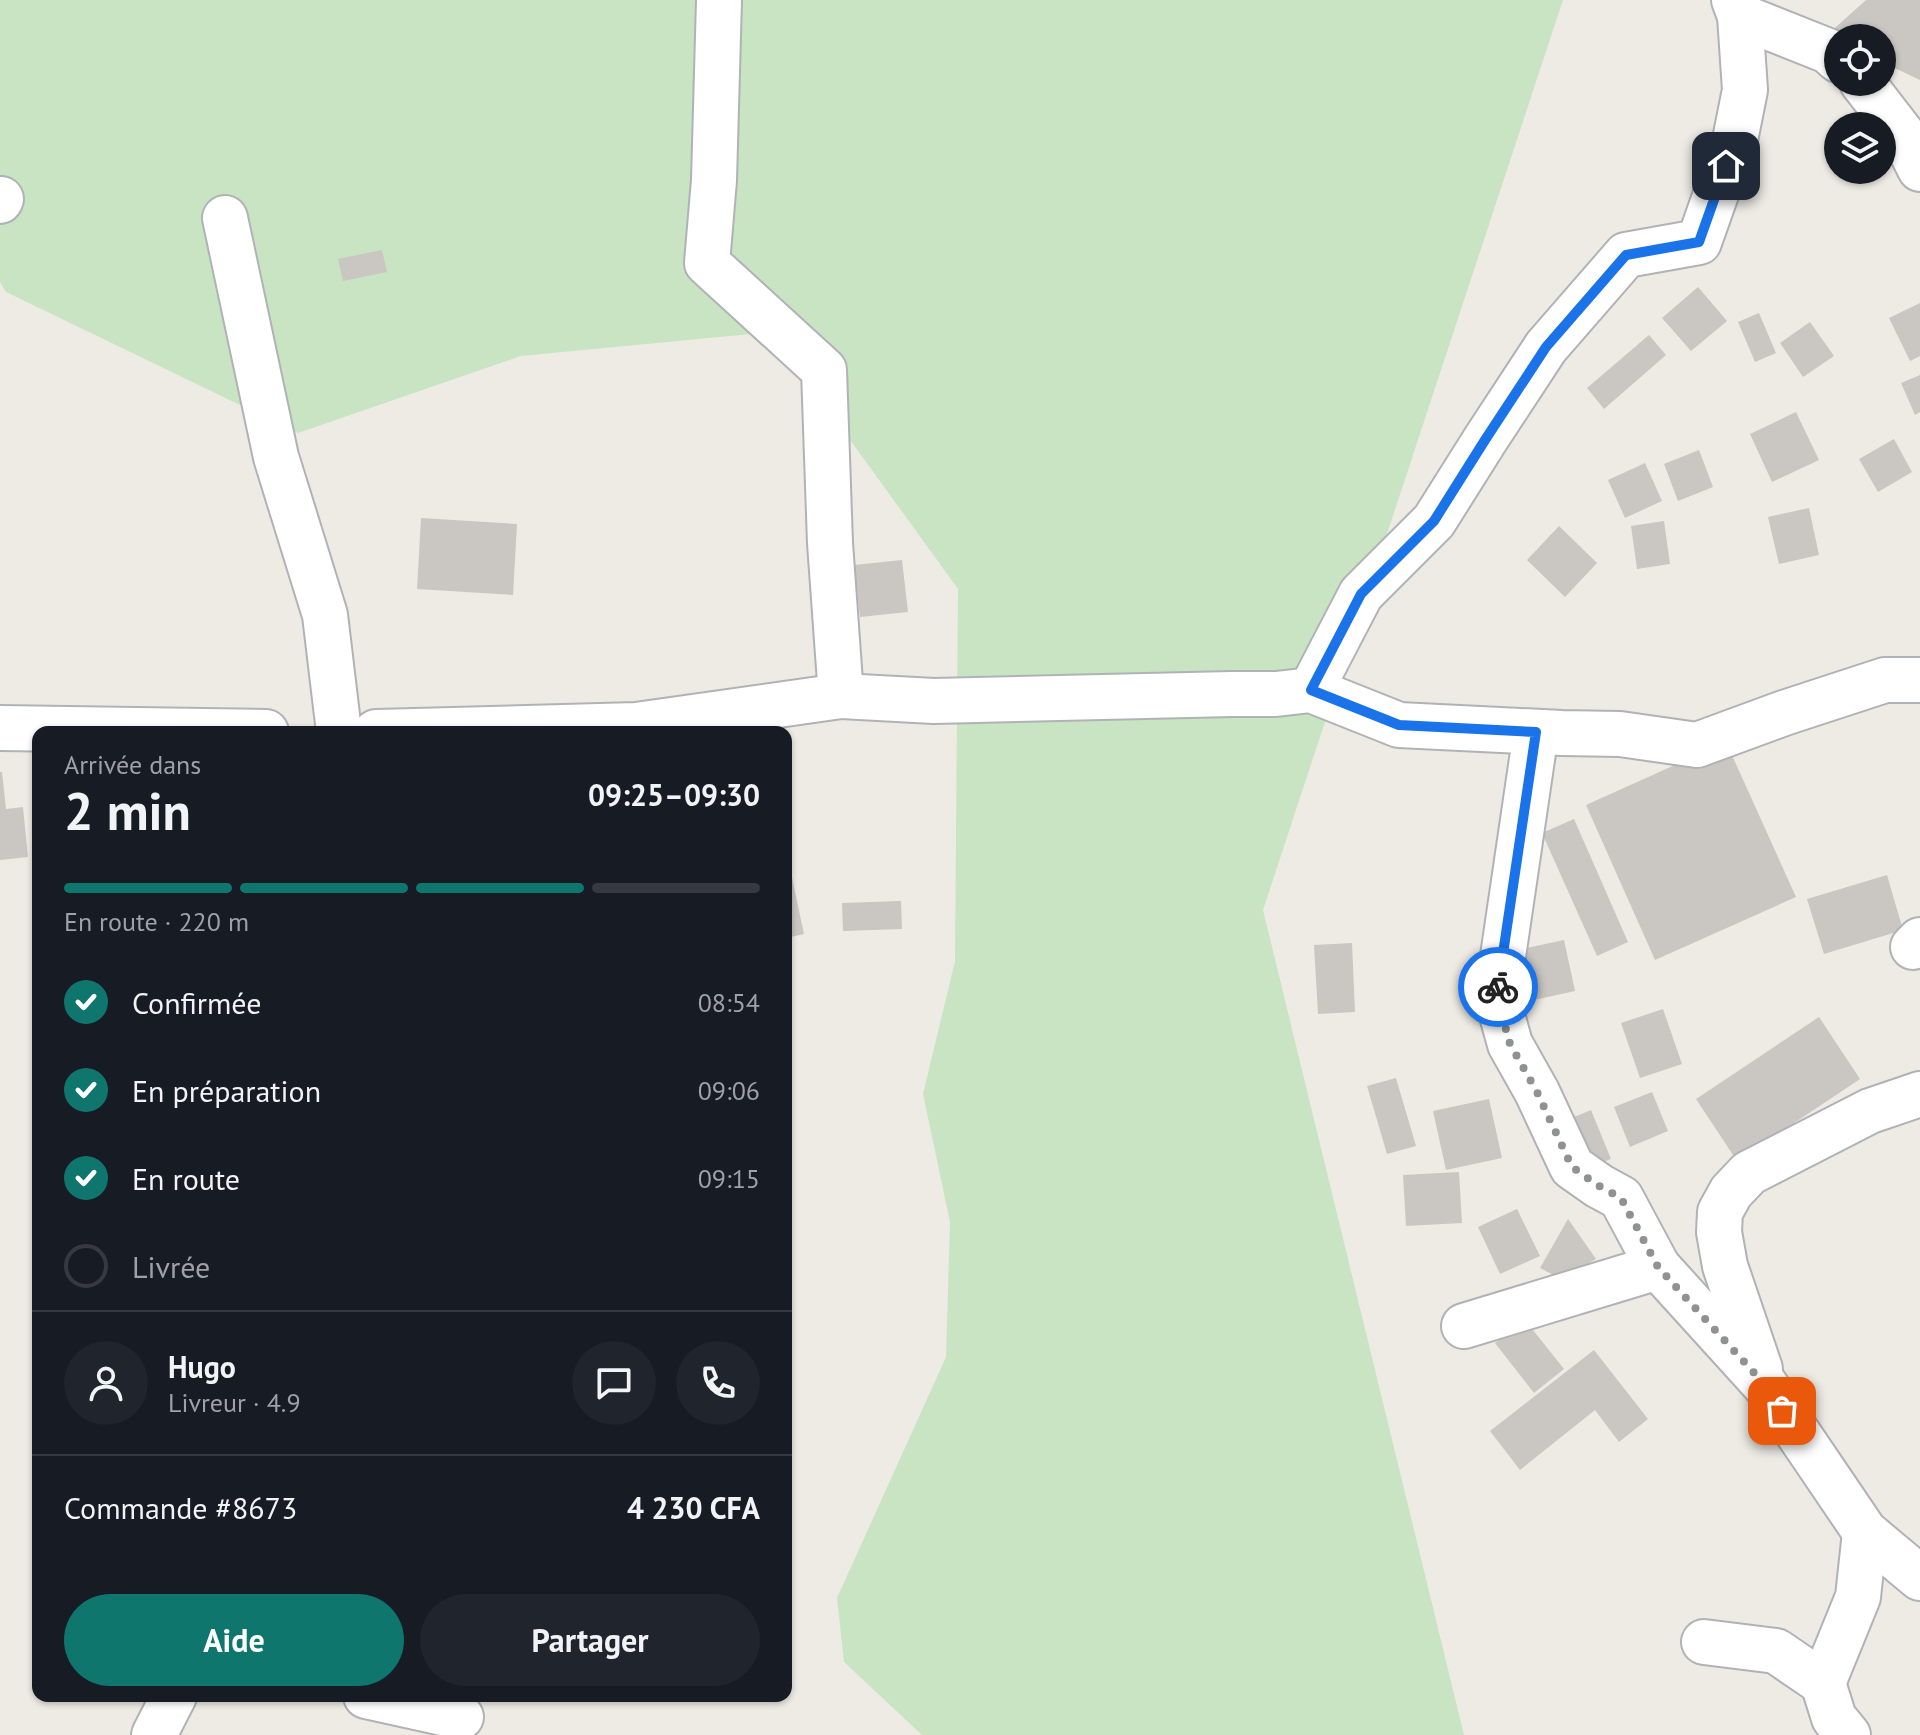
<!DOCTYPE html>
<html lang="fr">
<meta charset="utf-8">
<style>
:root{--surface:#171b24;--page:#20242c;--text:#f1f3f6;--muted:#9ea1a6;--line:#363941;--accent:#0f766e}
body{margin:0;font-family:"PT Sans",sans-serif;background:var(--page);color:var(--text);height:100vh;display:flex;flex-direction:column;font-size:30px;white-space:nowrap}
*{box-sizing:border-box;margin:0}
p{font-size:26px;color:var(--muted)}
.icon{flex:none;width:44px;height:44px;fill:none;stroke:currentColor;stroke-width:2;stroke-linecap:round;stroke-linejoin:round}
.map{position:relative;flex:1;overflow:hidden}
.side{position:absolute;left:32px;top:726px;width:760px;height:976px;display:flex;flex-direction:column;background:var(--surface);border-radius:16px;box-shadow:0 2px 6px #0004}
.side>*{flex:none}
.buttons{position:absolute;left:1824px;top:24px;display:grid;gap:16px}
.buttons a{display:grid;place-items:center;width:72px;height:72px;border-radius:50%;background:var(--surface);box-shadow:0 2px 6px #0004;font-size:40px}
.pin{position:absolute;display:grid;place-items:center;width:68px;height:68px;color:#fff;margin:-34px;border-radius:16px;box-shadow:0 4px 12px #0006}
.courier{position:absolute;display:grid;place-items:center;width:80px;height:80px;margin:-40px;border:6px solid #1a73e8;border-radius:50%;background:#fff;color:#222;box-shadow:0 2px 10px #0007}
.headline em{font-style:normal;font-weight:800}
.headline div{display:flex;flex-direction:column-reverse}
.headline{display:flex;align-items:center;justify-content:space-between;height:136px;padding:0 32px}
h1{font-size:52px;font-weight:800;line-height:60px}
.bar{display:grid;grid-template-columns:repeat(4,1fr);gap:12px 8px;align-content:center;height:96px;padding:0 32px}
.bar i{height:10px;border-radius:6px;background:var(--line)}
.bar .selected{background:var(--accent)}
.bar p{grid-column:span 4}
.line{display:flex;align-items:center;gap:20px;padding:0 32px;border-top:2px solid var(--line)}
.line div{flex:1}
.round{display:grid;place-items:center;flex:none;width:84px;height:84px;border-radius:42px;background:var(--page)}
ol{padding:0 32px;list-style:none}
li{display:flex;align-items:center;gap:24px;height:88px}
li p{margin-inline-start:auto}
li .icon{padding:8px;border-radius:50%;background:var(--accent);color:#fff;stroke-width:4}
li:last-child{color:var(--muted)}
li i{width:44px;height:44px;border:4px solid var(--line);border-radius:50%}
.action{display:flex;gap:16px;margin-top:auto;padding:16px 32px}
.action a{flex:1;height:92px;border-radius:48px;background:var(--accent);color:#fff;font-size:32px;font-weight:800;line-height:92px;text-align:center}
.action a+a{background:var(--page);color:var(--text)}
.map>svg:first-child{display:block}
.green{fill:#c8e4c3}
.building{fill:#cac6c2}
.lines{fill:none;stroke-linecap:round;stroke-linejoin:round}
.minor-casing{stroke:#b0b3b6;stroke-width:48}
.minor{stroke:#fff;stroke-width:44}
.done{stroke:#909191;stroke-width:8;stroke-dasharray:0 14.4}
.route{stroke:#1a73e8;stroke-width:10}
</style>
<div class="map">
<svg width="1920" height="1735" viewBox="0 0 1920 1735">
<rect width="100%" height="100%" fill="#eeebe5"/>
<polygon class="green" points="0,0 1563,0 1263,910 1464,1735 922,1735 844,1662 837,1598 946,1357 950,1222 923,1094 955,961 958,589 772,332 521,356 298,433 6,292 0,282"/>
<g class="building">
<polygon points="1866,0 1920,0 1920,80 1882,62 1882,38 1838,38 1827,35"/>
<polygon points="382,250 387,272 343,281 338,259"/>
<polygon points="1698,287 1727,321 1691,351 1662,318"/>
<polygon points="1920,303 1920,356 1910,361 1889,318"/>
<polygon points="1759,313 1776,353 1755,362 1738,322"/>
<polygon points="1810,322 1834,356 1803,377 1780,343"/>
<polygon points="1649,335 1666,355 1604,409 1587,388"/>
<polygon points="1920,375 1920,412 1915,415 1901,383"/>
<polygon points="1796,412 1819,460 1772,482 1750,434"/>
<polygon points="1894,439 1912,472 1878,492 1859,459"/>
<polygon points="1699,450 1713,487 1678,501 1664,464"/>
<polygon points="1645,463 1662,501 1625,518 1608,480"/>
<polygon points="1809,508 1819,555 1779,564 1768,517"/>
<polygon points="421,518 517,524 513,595 417,589"/>
<polygon points="1664,521 1670,564 1637,569 1631,526"/>
<polygon points="1559,526 1597,563 1565,597 1527,560"/>
<polygon points="902,560 908,612 860,617 854,565"/>
<polygon points="1726,742 1796,897 1655,960 1586,805"/>
<polygon points="0,772 2,772 6,809 23,807 28,857 0,860"/>
<polygon points="1574,819 1628,942 1597,956 1542,833"/>
<polygon points="787,854 804,934 786,938 786,855"/>
<polygon points="1887,875 1903,930 1824,954 1807,899"/>
<polygon points="901,901 902,929 843,931 842,903"/>
<polygon points="1564,940 1575,991 1520,1003 1508,952"/>
<polygon points="1352,943 1355,1012 1318,1014 1314,945"/>
<polygon points="1663,1009 1682,1064 1640,1078 1621,1023"/>
<polygon points="1819,1017 1860,1079 1737,1161 1696,1099"/>
<polygon points="1396,1078 1416,1146 1387,1154 1367,1086"/>
<polygon points="1652,1092 1668,1131 1630,1147 1614,1107"/>
<polygon points="1489,1099 1502,1158 1446,1170 1433,1111"/>
<polygon points="1591,1110 1611,1159 1584,1169 1565,1121"/>
<polygon points="1459,1172 1462,1223 1406,1226 1403,1175"/>
<polygon points="1517,1209 1540,1256 1500,1274 1478,1227"/>
<polygon points="1568,1219 1596,1259 1561,1279 1540,1268"/>
<polygon points="1525,1320 1564,1369 1534,1393 1495,1343"/>
<polygon points="1594,1350 1648,1419 1619,1442 1595,1410 1520,1470 1490,1431"/>
</g>
<g class="lines">
<defs>
<g id="minor">
<polyline points="719,0 714,180 707,263 824,370 830,543 841,696"/>
<polyline points="1740,16 1828,51 1838,60"/>
<polyline points="1862,82 1903,135 1920,169"/>
<polyline points="0,201 1,199"/>
<polyline points="225,218 276,457 325,615 339,732"/>
<polyline points="1311,690 1361,594 1434,521 1485,440 1546,347 1626,255 1699,242 1735,140 1745,90 1740,16 1734,0"/>
<polyline points="0,728 266,732"/>
<polyline points="376,732 636,725 841,696 934,701 1232,694 1276,694 1311,690 1399,725 1562,733 1620,734 1697,745 1784,713 1885,680 1920,680"/>
<polyline points="1536,732 1497,997 1510,1044 1537,1092 1572,1167 1599,1186 1621,1198 1658,1267 1766,1386 1865,1532 1920,1578"/>
<polyline points="1913,947 1920,940"/>
<polyline points="1464,1326 1658,1267"/>
<polyline points="1760,1369 1725,1266 1719,1232 1720,1212 1731,1192 1749,1173 1870,1111 1920,1094"/>
<polyline points="1704,1642 1776,1651 1823,1683 1858,1597 1865,1532"/>
<polyline points="1823,1683 1834,1718 1848,1735"/>
<polyline points="366,1696 461,1717"/>
<polyline points="154,1735 174,1696"/>
</g>
</defs>
<use href="#minor" class="minor-casing"/>
<use href="#minor" class="minor"/>
</g>
<g class="lines">
<polyline class="done" points="1498,987 1497,997 1510,1044 1537,1092 1572,1167 1599,1186 1621,1198 1658,1267 1766,1386 1782,1411"/>
<polyline class="route" points="1498,987 1536,732 1399,725 1311,690 1361,594 1434,521 1485,440 1546,347 1626,255 1699,242 1726,166"/>
</g>
</svg>
<div class="buttons">
<a><svg class="icon" aria-label="locate" viewBox="0 0 24 24"><circle cx="12" cy="12" r="6"/><path d="M12 2v4M12 18v4M2 12h4M18 12h4"/></svg></a>
<a><svg class="icon" aria-label="layers" viewBox="0 0 24 24"><path d="M12 4l9 5-9 5-9-5zM3 14l9 5 9-5"/></svg></a>
</div>
<div class="pin" style="left:1782px;top:1411px;background:#ea580c"><svg class="icon" aria-label="bag" viewBox="0 0 24 24"><path d="M5 8h14l-1 12H6zM9 8a3 3 0 0 1 6 0"/></svg></div>
<div class="pin" style="left:1726px;top:166px;background:#1f2937"><svg class="icon" aria-label="home" viewBox="0 0 24 24"><path d="M3 11l9-7 9 7M6 9v11h12V9"/></svg></div>
<div class="courier" style="left:1498px;top:987px"><svg class="icon" aria-label="bike" viewBox="0 0 24 24"><circle cx="6" cy="16" r="4"/><circle cx="18" cy="16" r="4"/><path d="M6 16l4-8h5l3 8M10 8l3 8H6M13 5h3"/></svg></div>
<section class="side">
<div class="headline"><div><h1>2 min</h1><p>Arrivée dans</p></div><em>09:25–09:30</em></div>
<div class="bar"><i class="selected"></i><i class="selected"></i><i class="selected"></i><i></i><p>En route · 220 m</p></div>
<ol>
<li><svg class="icon" aria-label="check" viewBox="0 0 24 24"><path d="M5 12l5 5 9-10"/></svg>Confirmée<p>08:54</p></li>
<li><svg class="icon" aria-label="check" viewBox="0 0 24 24"><path d="M5 12l5 5 9-10"/></svg>En préparation<p>09:06</p></li>
<li><svg class="icon" aria-label="check" viewBox="0 0 24 24"><path d="M5 12l5 5 9-10"/></svg>En route<p>09:15</p></li>
<li><i></i>Livrée</li>
</ol>
<div class="line" style="height:144px"><a class="round"><svg class="icon" aria-label="person" viewBox="0 0 24 24"><circle cx="12" cy="8" r="4"/><path d="M4 21q1-7 8-7t8 7"/></svg></a><div><b>Hugo</b><p>Livreur · 4.9</p></div><a class="round"><svg class="icon" aria-label="chat" viewBox="0 0 24 24"><path d="M4 5h16v11H9l-5 4z"/></svg></a><a class="round"><svg class="icon" aria-label="phone" viewBox="0 0 24 24"><path d="M5 4h4l2 5-3 2q2 4 5 5l2-3 5 2v4C11 20 4 13 5 4z"/></svg></a></div>
<div class="line" style="height:104px"><div>Commande #8673</div><b>4 230 CFA</b></div>
<div class="action"><a>Aide</a><a>Partager</a></div>
</section>
</div>
